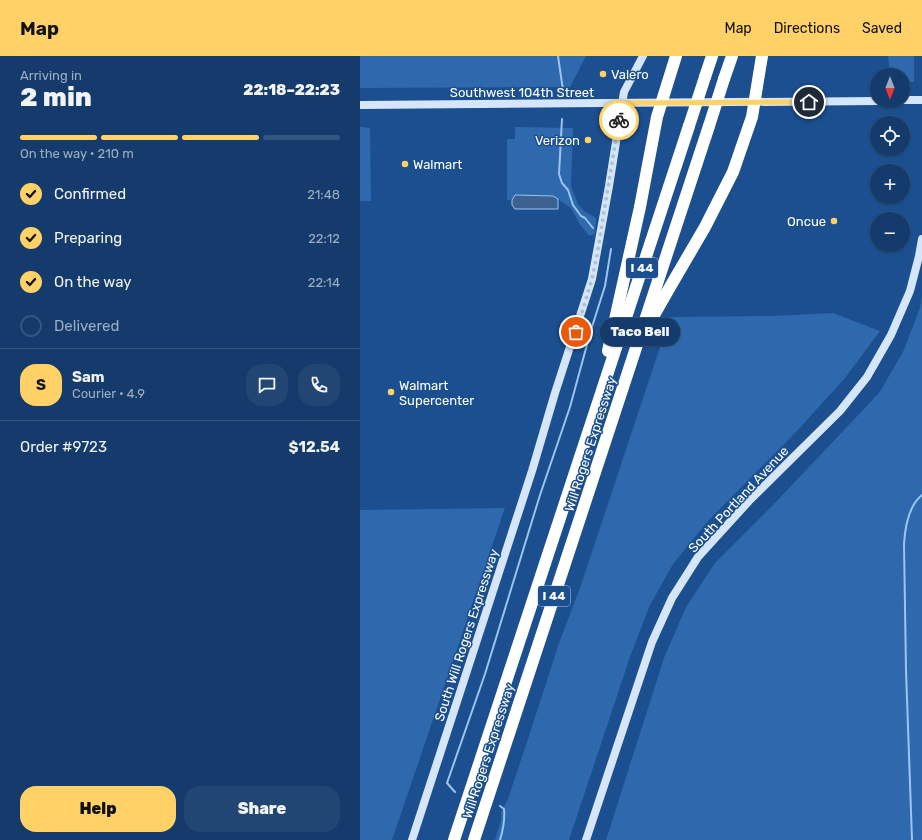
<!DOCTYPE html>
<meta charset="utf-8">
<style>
:root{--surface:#143b6b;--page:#214673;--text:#f1f3f6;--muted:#9dadc1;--line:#33557e;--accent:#ffd166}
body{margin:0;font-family:Rubik,sans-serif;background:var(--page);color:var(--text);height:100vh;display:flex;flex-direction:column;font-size:15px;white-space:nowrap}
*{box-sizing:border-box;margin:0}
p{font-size:13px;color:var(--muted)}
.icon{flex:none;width:22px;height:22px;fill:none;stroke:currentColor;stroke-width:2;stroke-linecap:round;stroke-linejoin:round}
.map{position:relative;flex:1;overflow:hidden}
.sheet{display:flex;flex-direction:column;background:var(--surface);width:360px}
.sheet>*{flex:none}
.needle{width:26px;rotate:180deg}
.controls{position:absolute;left:510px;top:12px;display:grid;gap:8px}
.controls a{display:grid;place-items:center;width:40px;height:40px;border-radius:50%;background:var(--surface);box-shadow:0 1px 3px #0004,0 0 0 1px var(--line);font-size:20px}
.pin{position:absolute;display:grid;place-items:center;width:34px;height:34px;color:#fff;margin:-17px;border:2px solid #fff;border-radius:50%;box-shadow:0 1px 4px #0007}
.courier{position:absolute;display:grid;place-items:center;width:40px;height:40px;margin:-20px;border:3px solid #ffd166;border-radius:50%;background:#fff;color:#222;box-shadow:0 1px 5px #0007}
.bubble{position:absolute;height:28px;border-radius:14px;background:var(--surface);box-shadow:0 1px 3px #0004,0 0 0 1px var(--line);font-size:13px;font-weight:800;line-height:28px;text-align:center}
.headline em{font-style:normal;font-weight:800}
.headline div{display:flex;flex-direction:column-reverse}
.headline{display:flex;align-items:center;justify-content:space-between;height:68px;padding:0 20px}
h1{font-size:26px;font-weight:800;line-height:30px}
.bar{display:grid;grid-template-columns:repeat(4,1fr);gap:6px 4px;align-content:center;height:48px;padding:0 20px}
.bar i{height:5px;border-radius:3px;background:var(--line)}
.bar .current{background:var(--accent)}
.bar p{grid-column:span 4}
.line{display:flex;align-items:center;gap:10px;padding:0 20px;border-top:1px solid var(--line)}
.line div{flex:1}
.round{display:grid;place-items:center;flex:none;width:42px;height:42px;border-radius:16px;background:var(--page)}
ol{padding:0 20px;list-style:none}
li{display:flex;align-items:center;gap:12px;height:44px}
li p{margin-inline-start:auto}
li .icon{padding:4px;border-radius:50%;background:var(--accent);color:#111;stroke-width:4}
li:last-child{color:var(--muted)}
li i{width:22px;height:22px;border:2px solid var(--line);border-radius:50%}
.button{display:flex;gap:8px;margin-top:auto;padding:8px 20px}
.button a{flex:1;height:46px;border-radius:16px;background:var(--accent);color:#111;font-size:16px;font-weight:800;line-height:46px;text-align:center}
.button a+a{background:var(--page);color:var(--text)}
header{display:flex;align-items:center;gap:24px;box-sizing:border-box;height:56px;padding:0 20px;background:var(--accent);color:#111}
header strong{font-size:19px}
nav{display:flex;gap:22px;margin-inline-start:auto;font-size:14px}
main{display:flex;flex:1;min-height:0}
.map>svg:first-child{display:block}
.green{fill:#2e69ad}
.water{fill:#3c6290;stroke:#9cc4f0}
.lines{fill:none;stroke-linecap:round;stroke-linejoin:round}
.stream{stroke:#9cc4f0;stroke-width:2}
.secondary{stroke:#d6e6fa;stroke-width:8}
.highway{stroke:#fff;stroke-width:12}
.highway-bridge{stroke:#fff;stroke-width:12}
.done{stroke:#afc1d8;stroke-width:4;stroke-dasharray:0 7.2}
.route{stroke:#ffd166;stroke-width:5}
.poi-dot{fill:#ffd166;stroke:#1b4f8f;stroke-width:1.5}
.labels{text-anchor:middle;stroke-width:3;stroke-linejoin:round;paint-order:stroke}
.shield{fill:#1b4f8f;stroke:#bbcadd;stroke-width:1}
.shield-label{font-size:12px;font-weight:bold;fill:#fff}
.poi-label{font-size:13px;fill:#fff;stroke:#1b4f8f;text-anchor:start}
.street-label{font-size:13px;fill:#fff;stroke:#1b4f8f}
</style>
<header>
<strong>Map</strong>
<nav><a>Map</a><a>Directions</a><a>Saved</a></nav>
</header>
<main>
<section class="sheet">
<div class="headline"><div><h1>2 min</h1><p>Arriving in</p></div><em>22:18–22:23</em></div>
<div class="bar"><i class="current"></i><i class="current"></i><i class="current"></i><i></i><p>On the way · 210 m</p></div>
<ol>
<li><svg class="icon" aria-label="check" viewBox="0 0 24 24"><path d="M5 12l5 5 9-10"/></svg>Confirmed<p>21:48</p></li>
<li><svg class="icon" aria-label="check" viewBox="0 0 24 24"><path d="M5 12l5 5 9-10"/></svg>Preparing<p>22:12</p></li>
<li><svg class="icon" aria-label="check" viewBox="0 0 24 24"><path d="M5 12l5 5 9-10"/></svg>On the way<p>22:14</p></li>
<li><i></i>Delivered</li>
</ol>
<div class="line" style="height:72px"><b class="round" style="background:var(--accent);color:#111">S</b><div><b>Sam</b><p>Courier · 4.9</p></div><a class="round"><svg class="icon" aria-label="chat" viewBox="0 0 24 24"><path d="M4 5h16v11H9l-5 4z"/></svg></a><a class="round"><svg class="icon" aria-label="phone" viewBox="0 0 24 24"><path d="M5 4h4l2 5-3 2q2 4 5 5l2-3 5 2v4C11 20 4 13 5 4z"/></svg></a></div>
<div class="line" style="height:52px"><div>Order #9723</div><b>$12.54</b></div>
<div class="button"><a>Help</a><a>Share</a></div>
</section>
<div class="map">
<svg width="562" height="784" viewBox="0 0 562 784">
<rect width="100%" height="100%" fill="#1b4f8f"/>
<g class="green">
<polygon points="0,0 226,0 210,31 0,32"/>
<polygon points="528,0 554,0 554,26 543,26 543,19 530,19"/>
<polygon points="0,71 10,72 11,145 0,145"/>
<polygon points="155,71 213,72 211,130 218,148 224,155 236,162 235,178 229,180 219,167 211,152 193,140 155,139 152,144 147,144 147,83 155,83"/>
<polygon points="562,240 562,784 246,784 304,602 326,551 355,507 414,448 519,337 543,296 560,252"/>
<polygon points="473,257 520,275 485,322 436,376 348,465 313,508 290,549 270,601 209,784 135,784 141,765 141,756 148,743 168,683 199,587 220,532 310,261 412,260"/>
<polygon points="145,452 32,784 0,784 0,454"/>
</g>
<polygon class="water" points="155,139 193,140 198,143 198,153 155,153 152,149 152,144"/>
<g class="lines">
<g class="stream">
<polyline points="198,0 203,34"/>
<polyline points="202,63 199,118 202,127 208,134 213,149 221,160 225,162 233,172"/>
<polyline points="95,736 87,727 125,618 180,439 210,351 231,274 245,230 251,193"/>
<path d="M140 784C143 774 145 763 144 753L140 750"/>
<path d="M552 784 546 614 544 488C545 472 548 450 562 439"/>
</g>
<g class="secondary">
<polyline points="543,44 562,44"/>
<polyline points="0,49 517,45"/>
<polyline points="52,784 172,415 195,337 232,223 249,130 264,36 283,0"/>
<polyline points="226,784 292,586 312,542 338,501 389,445 480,355 507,321 531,279 550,235 559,200 562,183"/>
</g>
<g class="highway">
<polyline points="345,21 352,0"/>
<polyline points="364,23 372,0"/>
<polyline points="290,266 310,231 345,171 373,116 392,61 402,0"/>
<polyline points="248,295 280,151 297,61 316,0"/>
<polyline points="94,784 329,70"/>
<polyline points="114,784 349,70"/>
</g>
<g class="highway-bridge">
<polyline points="329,70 345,21"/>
<polyline points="349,70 364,23"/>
</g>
</g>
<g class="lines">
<polyline class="done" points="216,276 232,223 237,199 259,64"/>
<polyline class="route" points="259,64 263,47 449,46"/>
</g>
<g class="poi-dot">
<circle cx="243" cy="18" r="4"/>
<circle cx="228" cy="84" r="4"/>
<circle cx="45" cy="108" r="4"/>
<circle cx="474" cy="165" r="4"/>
<circle cx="31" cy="336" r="4"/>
</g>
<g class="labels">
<g class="shield">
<rect x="266" y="202" width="32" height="20" rx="3"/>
<rect x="178" y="530" width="32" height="20" rx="3"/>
</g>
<g class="shield-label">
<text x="282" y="216">I 44</text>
<text x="194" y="544">I 44</text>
</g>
<g class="poi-label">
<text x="251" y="23">Valero</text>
<text x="220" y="89" text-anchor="end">Verizon</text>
<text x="53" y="113">Walmart</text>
<text x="466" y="170" text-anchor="end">Oncue</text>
<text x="39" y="334">Walmart<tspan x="39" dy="15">Supercenter</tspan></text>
</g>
<g class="street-label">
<text x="162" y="41">Southwest 104th Street</text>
<text transform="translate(230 388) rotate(-72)" y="5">Will Rogers Expressway</text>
<text transform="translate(378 443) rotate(-47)" y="5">South Portland Avenue</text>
<text transform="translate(106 579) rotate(-72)" y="5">South Will Rogers Expressway</text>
<text transform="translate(128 695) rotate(-72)" y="5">Will Rogers Expressway</text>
</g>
</g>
</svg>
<div class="controls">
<a><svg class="needle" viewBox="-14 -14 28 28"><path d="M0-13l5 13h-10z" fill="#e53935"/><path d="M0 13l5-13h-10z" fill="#9dadc1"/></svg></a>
<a><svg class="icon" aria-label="locate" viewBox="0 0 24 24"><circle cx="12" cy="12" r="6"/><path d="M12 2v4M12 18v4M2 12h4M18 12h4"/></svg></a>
<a>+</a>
<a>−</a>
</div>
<div class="pin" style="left:216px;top:276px;background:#ea580c"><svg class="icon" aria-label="bag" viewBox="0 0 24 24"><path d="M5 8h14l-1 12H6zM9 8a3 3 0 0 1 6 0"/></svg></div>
<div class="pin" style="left:449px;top:46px;background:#1f2937"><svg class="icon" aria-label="home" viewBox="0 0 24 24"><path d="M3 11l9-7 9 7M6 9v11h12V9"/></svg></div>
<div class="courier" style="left:259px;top:64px"><svg class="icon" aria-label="bike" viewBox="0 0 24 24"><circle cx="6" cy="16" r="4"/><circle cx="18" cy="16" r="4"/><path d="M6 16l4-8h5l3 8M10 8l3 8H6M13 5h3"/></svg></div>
<div class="bubble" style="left:240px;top:262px;width:80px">Taco Bell</div>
</div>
</main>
